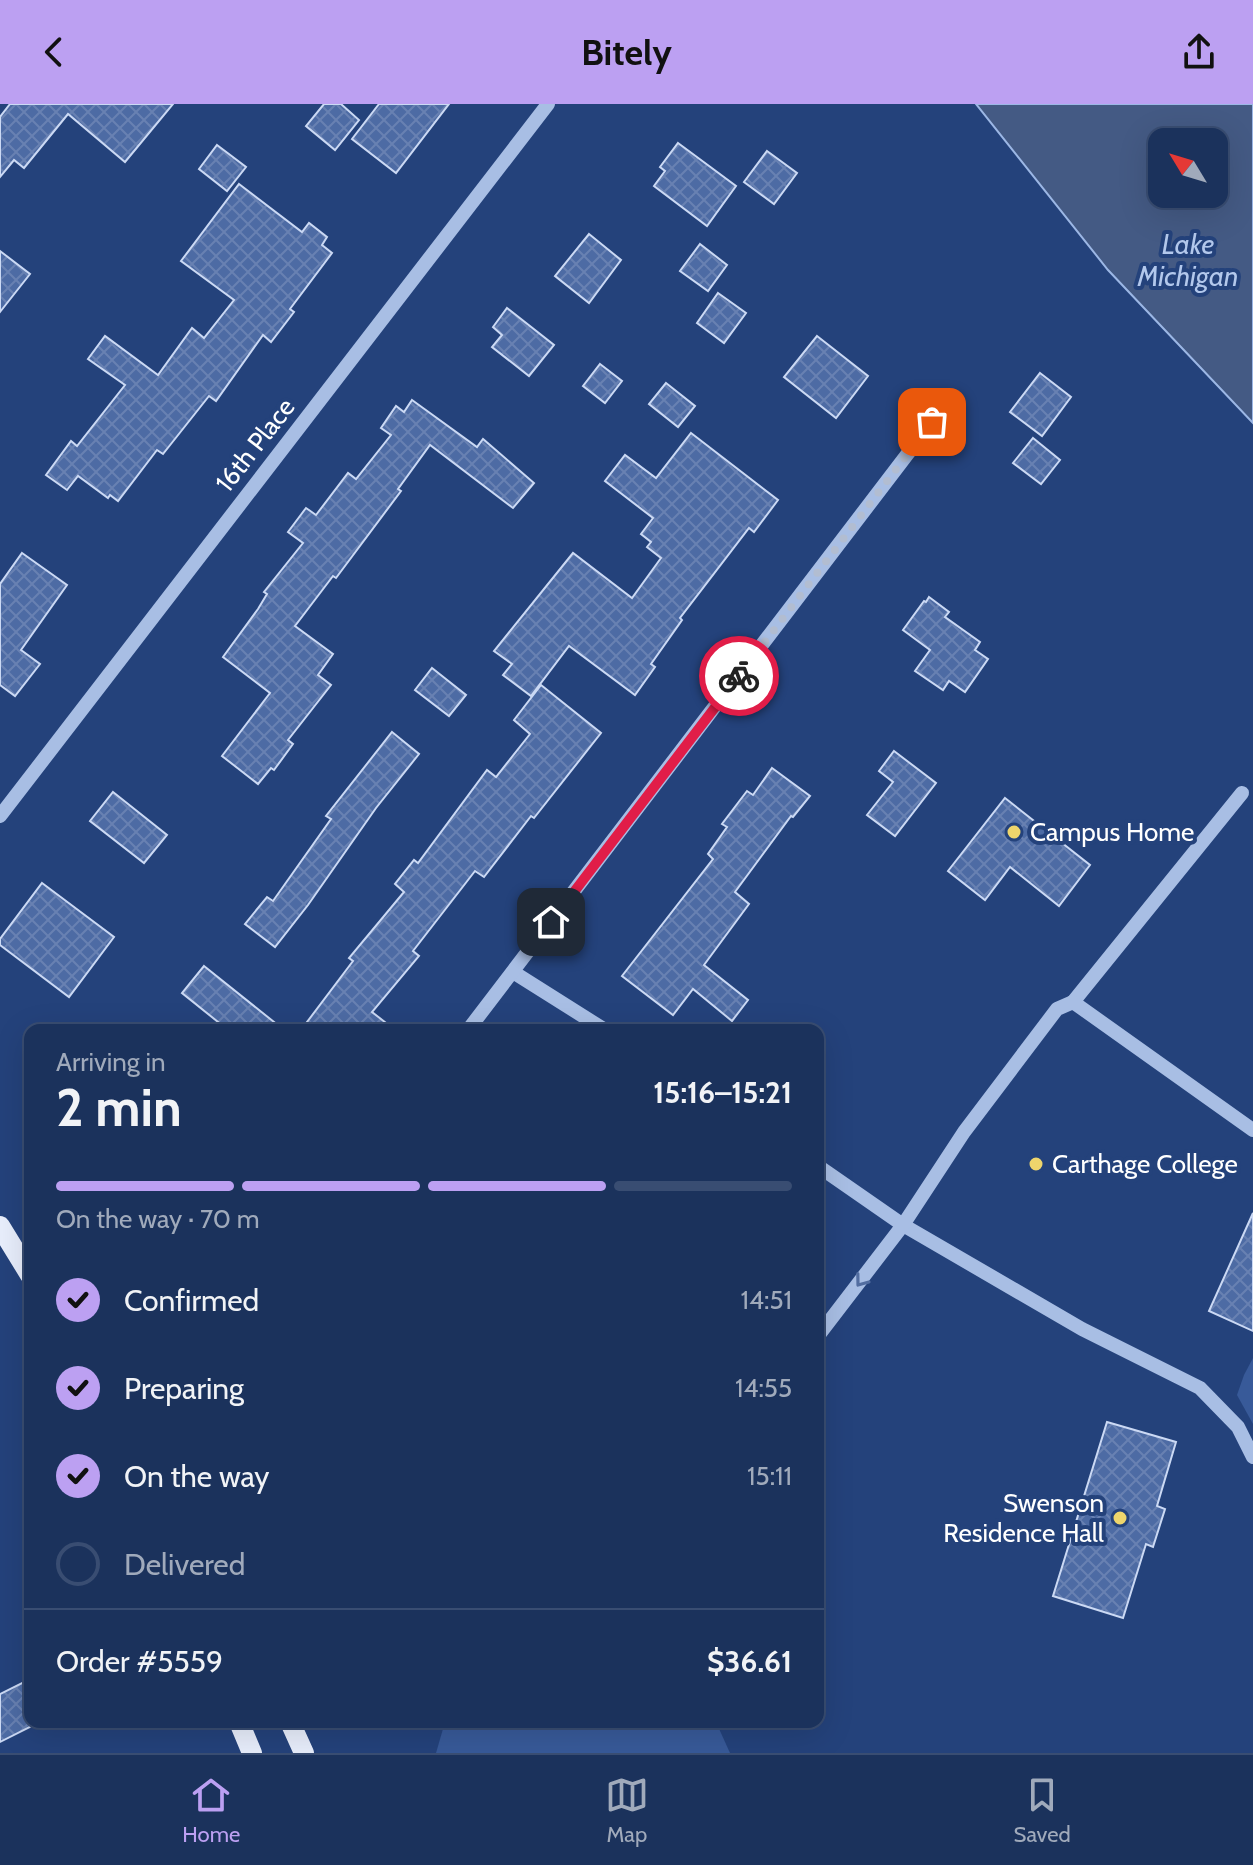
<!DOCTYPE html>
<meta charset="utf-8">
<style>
:root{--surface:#1b325c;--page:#283e65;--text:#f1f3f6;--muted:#a0aabb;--line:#394d72;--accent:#bca0f2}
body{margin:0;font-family:Cabin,sans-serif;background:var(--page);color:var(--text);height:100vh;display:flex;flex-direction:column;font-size:30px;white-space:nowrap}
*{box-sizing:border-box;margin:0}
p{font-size:26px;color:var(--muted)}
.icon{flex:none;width:44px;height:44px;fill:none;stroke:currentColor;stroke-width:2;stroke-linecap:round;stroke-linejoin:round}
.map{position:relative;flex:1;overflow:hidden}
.sheet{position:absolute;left:24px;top:920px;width:800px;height:704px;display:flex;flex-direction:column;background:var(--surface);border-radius:16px;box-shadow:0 8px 32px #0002,0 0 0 2px var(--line)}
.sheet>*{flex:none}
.needle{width:52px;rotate:308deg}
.fabs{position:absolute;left:1148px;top:24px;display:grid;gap:16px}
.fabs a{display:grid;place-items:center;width:80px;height:80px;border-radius:16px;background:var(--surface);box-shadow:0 8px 32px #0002,0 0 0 2px var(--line);font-size:40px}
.pin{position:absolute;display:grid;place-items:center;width:68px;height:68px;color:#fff;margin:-34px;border-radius:16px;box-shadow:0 4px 12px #0006}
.courier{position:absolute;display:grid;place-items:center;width:80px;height:80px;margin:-40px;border:6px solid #e11d48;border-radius:50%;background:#fff;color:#222;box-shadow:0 2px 10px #0007}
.headline em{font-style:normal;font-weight:700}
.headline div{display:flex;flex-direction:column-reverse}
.headline{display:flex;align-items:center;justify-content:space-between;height:136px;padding:0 32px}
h1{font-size:52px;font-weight:700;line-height:60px}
.bar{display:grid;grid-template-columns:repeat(4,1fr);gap:12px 8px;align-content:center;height:96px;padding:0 32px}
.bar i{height:10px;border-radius:6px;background:var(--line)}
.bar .active{background:var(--accent)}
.bar p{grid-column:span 4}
.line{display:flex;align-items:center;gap:20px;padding:0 32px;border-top:2px solid var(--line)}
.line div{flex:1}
ol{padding:0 32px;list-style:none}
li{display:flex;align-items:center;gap:24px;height:88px}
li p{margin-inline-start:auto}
li .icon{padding:8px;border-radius:50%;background:var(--accent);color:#111;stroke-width:4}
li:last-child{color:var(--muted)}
li i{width:44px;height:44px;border:4px solid var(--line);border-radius:50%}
header{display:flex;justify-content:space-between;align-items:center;height:104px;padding:0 32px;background:var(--accent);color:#111;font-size:36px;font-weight:700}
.tabs{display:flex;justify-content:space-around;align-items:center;height:112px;border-top:2px solid var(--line);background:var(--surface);font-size:22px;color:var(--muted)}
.tabs a{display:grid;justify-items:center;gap:4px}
.tabs .active{color:var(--accent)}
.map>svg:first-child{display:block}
.green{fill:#385a99}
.water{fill:#445a84;stroke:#9cb7e5;stroke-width:2;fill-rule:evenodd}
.building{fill:url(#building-cross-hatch);stroke:#cbd9f4;stroke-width:2}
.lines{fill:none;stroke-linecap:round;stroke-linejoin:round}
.minor{stroke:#a8bee4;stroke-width:14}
.major{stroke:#e8eefc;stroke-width:20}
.oneway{stroke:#526da0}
.done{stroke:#b2bdd1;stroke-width:8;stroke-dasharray:0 14.4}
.route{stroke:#e11d48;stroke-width:10}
.poi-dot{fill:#eed56c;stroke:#24427b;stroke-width:3}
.labels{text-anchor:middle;stroke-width:8;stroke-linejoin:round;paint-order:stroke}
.street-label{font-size:26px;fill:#fff;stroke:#24427b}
.poi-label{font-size:26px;fill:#fff;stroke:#24427b;text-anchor:start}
.water-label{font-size:28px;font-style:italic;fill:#b3c8ec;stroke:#24427b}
</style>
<header><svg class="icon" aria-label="back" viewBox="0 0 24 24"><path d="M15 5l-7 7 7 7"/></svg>Bitely<svg class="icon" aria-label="share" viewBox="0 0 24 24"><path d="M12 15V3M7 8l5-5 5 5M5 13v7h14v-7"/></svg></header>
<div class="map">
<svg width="1253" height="1649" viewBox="0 0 1253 1649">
<defs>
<pattern id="building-cross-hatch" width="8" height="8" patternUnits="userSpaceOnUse" patternTransform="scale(2)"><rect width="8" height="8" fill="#4d6ba4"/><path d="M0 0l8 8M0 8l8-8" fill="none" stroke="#6881b2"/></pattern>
</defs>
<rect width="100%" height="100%" fill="#24427b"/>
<g class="green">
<polygon points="1253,1254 1253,1320 1237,1291 1244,1271"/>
<polygon points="445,1618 716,1618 730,1649 436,1649"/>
</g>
<path class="water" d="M976 0H1253V319L1108 166ZM1162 38H1214V90H1162Z"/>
<g class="building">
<polygon points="10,0 173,0 125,58 68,10 24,64 14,56 0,73 0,13"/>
<polygon points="324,0 341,0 359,16 335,46 306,22"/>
<polygon points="379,0 449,0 396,69 352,35"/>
<polygon points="678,39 736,82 707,122 654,82 665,67 660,63"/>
<polygon points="217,41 246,63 227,87 199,65"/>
<polygon points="767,47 797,69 774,100 744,78"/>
<polygon points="239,80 302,128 309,119 327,133 322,141 332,149 290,205 294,208 271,238 263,231 216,297 209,292 163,350 157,346 118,397 110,391 108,394 78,372 67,386 46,371 71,337 77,342 125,281 88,255 105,232 158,271 192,224 204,234 234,196 181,157"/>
<polygon points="589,130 621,156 589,199 555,172"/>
<polygon points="700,140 727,161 708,187 680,167"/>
<polygon points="0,147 30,170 0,208"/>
<polygon points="718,189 746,209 724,239 697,219"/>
<polygon points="507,204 554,241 529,272 492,243 502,231 493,223"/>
<polygon points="817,232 868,272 836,314 784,273"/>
<polygon points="600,260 622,277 605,299 583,282"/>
<polygon points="1040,269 1071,293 1042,332 1010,308"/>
<polygon points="666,279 695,302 678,323 649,300"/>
<polygon points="412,296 477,343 483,335 534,379 513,404 430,341 398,385 401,387 336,474 333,472 295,522 333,550 318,571 331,581 288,636 293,640 274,666 271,664 258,680 222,652 270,589 223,553 258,505 267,490 264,488 303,439 288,428 306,404 316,411 348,369 356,375 391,331 381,324 396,302 404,308"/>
<polygon points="691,329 778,396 754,428 749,424 680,514 682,516 651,560 655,563 635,591 569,542 531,592 503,571 512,560 494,547 573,449 632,494 661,454 647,443 651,438 641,430 653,414 605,377 625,351 656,374"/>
<polygon points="1033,334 1060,356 1041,380 1013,359"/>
<polygon points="22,449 67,481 21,546 40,560 15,592 0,581 0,480"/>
<polygon points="929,493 949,508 945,513 980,538 975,546 988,555 965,588 949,577 943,586 915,567 930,546 903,526 924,497 926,498"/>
<polygon points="432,564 466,591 449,612 415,586"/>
<polygon points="541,581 601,629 534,714 531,712 484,773 475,767 413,847 419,852 372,908 395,926 301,926 353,857 349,854 404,788 395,780 414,756 418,759 487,666 496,673 530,630 514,616"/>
<polygon points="392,628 419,650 376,704 308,801 275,843 245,820 267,793 273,797 331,715 326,712"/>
<polygon points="894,647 936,679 895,732 867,711 893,678 879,667"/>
<polygon points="772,664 810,692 793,713 791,712 735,788 749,800 704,861 748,896 732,917 693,885 673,911 622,872 713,755 708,750 727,723 722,720 747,687 753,691"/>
<polygon points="113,688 167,731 144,759 90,717"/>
<polygon points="1005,694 1090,761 1059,802 1010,763 985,796 948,767"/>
<polygon points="42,779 114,833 69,893 0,841 0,835"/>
<polygon points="204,862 284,926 228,926 182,889"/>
<polygon points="1253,1109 1253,1227 1209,1207"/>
<polygon points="1107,1318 1176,1338 1157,1402 1165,1405 1153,1443 1146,1440 1123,1514 1053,1492"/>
<polygon points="30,1575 30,1623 0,1638 0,1590"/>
</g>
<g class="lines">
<g class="minor">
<polyline points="0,712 548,0"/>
<polyline points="513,868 605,926"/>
<polyline points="1073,898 1242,689"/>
<polyline points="468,926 951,293"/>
<polyline points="818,1062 903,1121 1082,1225 1200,1284 1238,1323 1253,1353"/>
<polyline points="818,1232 903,1121 964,1028 1057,905 1073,898 1253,1026"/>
</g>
<g class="major">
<polyline points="0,1122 30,1171"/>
<polyline points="239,1618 252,1649"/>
<polyline points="290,1618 304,1649"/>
</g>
</g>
<defs><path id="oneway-chevron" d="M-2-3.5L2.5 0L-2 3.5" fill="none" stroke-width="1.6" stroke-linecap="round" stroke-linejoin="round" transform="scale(2)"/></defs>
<use class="oneway" href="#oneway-chevron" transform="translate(861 1177) rotate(127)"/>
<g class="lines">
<polyline class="done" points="739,572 932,318"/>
<polyline class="route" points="551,818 739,572"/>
</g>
<g class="poi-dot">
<circle cx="1014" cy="728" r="8"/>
<circle cx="1036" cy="1060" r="8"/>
<circle cx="1120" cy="1414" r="8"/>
</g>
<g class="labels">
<g class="street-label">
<text transform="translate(255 341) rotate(-52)" y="9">16th Place</text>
</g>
<g class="poi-label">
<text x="1030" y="737">Campus Home</text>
<text x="1052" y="1069">Carthage College</text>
<text x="1104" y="1408" text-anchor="end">Swenson<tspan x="1104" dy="30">Residence Hall</tspan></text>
</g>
<g class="water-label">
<text x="1188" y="150">Lake<tspan x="1188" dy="32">Michigan</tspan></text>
</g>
</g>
</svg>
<div class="fabs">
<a><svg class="needle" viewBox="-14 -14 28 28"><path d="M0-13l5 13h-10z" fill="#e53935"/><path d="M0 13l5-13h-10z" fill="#a0aabb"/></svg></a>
</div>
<div class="pin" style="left:932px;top:318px;background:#ea580c"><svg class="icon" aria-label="bag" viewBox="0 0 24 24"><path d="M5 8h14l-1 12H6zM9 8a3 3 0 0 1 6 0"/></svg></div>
<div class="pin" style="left:551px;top:818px;background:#1f2937"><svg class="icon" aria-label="home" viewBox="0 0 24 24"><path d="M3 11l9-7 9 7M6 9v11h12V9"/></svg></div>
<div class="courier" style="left:739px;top:572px"><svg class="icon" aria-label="bike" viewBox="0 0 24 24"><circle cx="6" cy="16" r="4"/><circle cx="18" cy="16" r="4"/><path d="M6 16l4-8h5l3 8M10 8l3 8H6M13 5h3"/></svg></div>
<section class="sheet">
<div class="headline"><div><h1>2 min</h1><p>Arriving in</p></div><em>15:16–15:21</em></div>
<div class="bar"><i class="active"></i><i class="active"></i><i class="active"></i><i></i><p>On the way · 70 m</p></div>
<ol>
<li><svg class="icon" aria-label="check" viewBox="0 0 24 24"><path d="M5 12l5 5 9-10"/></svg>Confirmed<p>14:51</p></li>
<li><svg class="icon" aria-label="check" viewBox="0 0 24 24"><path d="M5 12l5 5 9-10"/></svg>Preparing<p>14:55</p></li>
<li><svg class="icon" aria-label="check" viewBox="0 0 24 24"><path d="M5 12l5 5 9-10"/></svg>On the way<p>15:11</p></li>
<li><i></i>Delivered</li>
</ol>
<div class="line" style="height:104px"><div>Order #5559</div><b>$36.61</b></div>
</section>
</div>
<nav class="tabs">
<a class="active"><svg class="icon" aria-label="home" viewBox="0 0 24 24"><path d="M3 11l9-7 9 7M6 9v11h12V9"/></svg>Home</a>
<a><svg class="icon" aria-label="map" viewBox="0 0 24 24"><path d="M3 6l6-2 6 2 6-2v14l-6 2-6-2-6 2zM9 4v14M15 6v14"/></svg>Map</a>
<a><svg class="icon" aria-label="saved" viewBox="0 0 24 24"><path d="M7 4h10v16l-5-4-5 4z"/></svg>Saved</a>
</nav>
